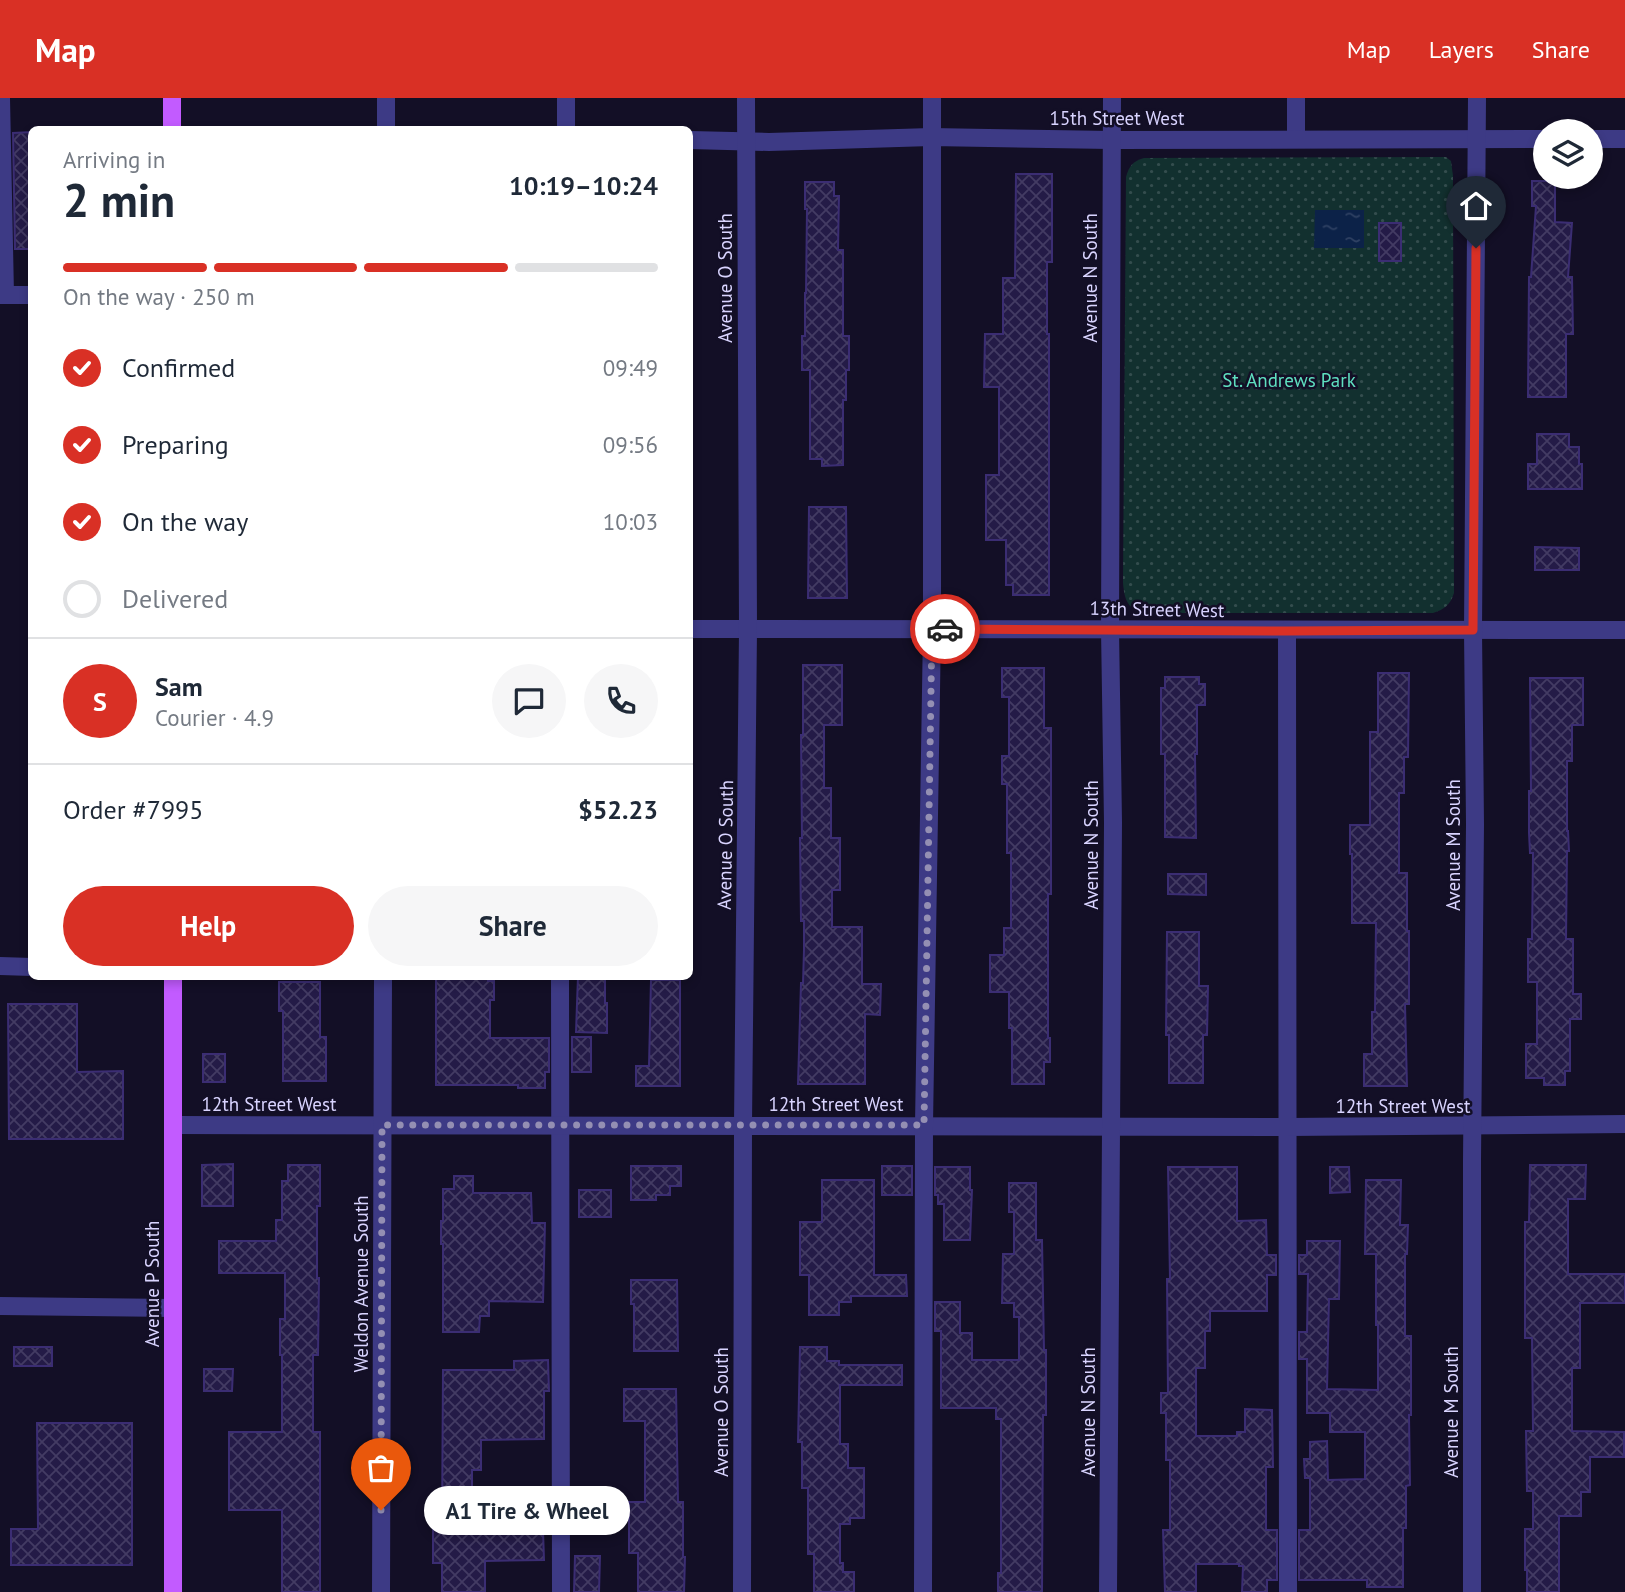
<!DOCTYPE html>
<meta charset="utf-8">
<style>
:root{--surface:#fff;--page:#f6f6f7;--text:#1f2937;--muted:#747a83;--line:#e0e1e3;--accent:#d93025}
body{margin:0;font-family:"PT Sans",sans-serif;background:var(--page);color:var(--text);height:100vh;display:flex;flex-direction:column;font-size:26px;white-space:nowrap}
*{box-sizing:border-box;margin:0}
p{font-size:23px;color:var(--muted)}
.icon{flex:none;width:38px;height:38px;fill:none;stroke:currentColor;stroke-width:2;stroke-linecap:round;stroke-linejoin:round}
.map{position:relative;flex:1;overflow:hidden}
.side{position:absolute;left:28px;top:28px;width:665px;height:854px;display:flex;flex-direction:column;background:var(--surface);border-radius:10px;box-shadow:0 4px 10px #0003}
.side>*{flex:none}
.fabs{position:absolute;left:1533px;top:21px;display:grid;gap:14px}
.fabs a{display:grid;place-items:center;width:70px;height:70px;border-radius:50%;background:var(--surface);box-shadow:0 4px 10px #0003;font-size:35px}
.pin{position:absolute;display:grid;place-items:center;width:60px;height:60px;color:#fff;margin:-72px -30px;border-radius:50% 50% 50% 0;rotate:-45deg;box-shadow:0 0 7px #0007}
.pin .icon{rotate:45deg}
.courier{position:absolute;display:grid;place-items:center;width:70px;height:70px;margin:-35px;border:5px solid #d93025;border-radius:50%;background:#fff;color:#222;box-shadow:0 2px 9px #0007}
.bubble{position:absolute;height:49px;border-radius:24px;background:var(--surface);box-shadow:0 4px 10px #0003;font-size:23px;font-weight:700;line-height:49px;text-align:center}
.overview em{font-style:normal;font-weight:700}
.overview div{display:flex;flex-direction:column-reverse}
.overview{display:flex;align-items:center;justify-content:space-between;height:119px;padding:0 35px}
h1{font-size:46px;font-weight:700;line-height:52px}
.bar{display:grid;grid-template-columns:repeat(4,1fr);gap:10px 7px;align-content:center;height:84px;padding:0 35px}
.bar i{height:9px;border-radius:5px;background:var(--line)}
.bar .active{background:var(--accent)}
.bar p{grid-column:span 4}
.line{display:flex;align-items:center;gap:18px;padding:0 35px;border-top:2px solid var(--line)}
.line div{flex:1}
.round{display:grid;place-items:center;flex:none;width:74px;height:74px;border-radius:37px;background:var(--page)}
ol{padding:0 35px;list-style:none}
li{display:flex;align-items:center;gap:21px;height:77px}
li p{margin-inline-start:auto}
li .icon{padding:7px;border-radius:50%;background:var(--accent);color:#fff;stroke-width:4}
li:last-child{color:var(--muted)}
li i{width:38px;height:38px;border:4px solid var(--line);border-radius:50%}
.action{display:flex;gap:14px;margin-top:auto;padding:14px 35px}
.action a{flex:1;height:80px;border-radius:42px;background:var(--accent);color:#fff;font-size:28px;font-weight:700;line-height:80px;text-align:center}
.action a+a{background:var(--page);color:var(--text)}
header{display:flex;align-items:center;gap:42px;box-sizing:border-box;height:98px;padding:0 35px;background:var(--accent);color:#fff}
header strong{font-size:33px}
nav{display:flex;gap:38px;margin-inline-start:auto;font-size:24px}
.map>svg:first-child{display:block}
.park{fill:url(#park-dots)}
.water{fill:url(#water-ripples)}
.building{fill:url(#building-cross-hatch);stroke:#3b2d73;stroke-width:2}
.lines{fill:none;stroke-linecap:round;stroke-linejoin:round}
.minor{stroke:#3d3a85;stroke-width:18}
.major{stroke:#c25bff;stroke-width:18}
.done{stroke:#948fb3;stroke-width:7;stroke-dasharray:0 12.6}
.route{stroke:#d93025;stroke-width:9}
.labels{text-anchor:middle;stroke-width:5;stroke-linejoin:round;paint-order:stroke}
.street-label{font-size:19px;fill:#d9d4ff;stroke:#130f26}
.park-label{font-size:19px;fill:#5fe0c0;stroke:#130f26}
</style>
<header>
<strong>Map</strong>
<nav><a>Map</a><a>Layers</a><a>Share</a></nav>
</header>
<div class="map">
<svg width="1625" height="1494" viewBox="0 0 1625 1494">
<defs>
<pattern id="park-dots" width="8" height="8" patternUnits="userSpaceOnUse" patternTransform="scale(1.75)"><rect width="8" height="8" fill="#12302f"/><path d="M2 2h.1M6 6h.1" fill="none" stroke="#344d4e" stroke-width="1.8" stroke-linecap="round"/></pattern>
<pattern id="water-ripples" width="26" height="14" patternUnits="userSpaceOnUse" patternTransform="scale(1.75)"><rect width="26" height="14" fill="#0c2248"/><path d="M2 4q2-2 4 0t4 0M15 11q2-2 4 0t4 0" fill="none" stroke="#2f4163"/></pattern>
<pattern id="building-cross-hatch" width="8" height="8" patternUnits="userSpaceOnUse" patternTransform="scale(1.75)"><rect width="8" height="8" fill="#241b47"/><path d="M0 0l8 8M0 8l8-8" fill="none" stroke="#433b63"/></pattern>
</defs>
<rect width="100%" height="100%" fill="#130f26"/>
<path class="park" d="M1446 59 1451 63 1453 78 1454 495C1450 507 1445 511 1433 515H1151C1129 512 1125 507 1123 485L1126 79C1129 68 1133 63 1144 60Z"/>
<polygon class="water" points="1315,112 1364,112 1364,150 1314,150"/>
<g class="building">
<polygon points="32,34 32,151 15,151 13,35"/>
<polygon points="1016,76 1052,76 1052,164 1047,164 1047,236 1049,236 1049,497 1013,497 1013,487 1006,487 1006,442 986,442 986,377 999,377 999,289 984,289 985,236 1003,236 1003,180 1015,180"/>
<polygon points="1532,83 1555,83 1555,124 1572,125 1568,179 1572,179 1573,236 1566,236 1566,299 1528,299 1529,179 1531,179 1536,108 1532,108"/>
<polygon points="805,84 834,84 834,98 839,98 838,152 843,152 843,238 849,238 849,272 846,272 846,302 843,302 843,367 822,368 822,361 810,361 810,272 802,272 802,238 805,238 805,195 806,195 807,111 805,111"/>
<rect x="1379" y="125" width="22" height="38"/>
<polygon points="1537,336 1569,336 1569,349 1579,349 1579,366 1582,366 1582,391 1528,391 1528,366 1537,366"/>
<polygon points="809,409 846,409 847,500 808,500"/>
<polygon points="1535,449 1579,450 1579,472 1535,472"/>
<polygon points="803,567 842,567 842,627 824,627 824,690 831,690 831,740 840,740 840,792 832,792 832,829 862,829 862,886 881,886 880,917 865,916 865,986 798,986 801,885 803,885 804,852 804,823 801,823 800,740 802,740 801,637 803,637"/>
<polygon points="1002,570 1044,570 1044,630 1051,630 1051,796 1048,796 1048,940 1050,940 1050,964 1044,964 1044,986 1012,986 1012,930 1009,930 1009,894 990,894 990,857 1004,857 1004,830 1011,830 1011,755 1007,755 1007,686 1002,686 1002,658 1009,658 1009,599 1002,599"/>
<polygon points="1378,575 1409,575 1408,659 1404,659 1404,695 1399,695 1399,775 1407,775 1407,833 1409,833 1409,906 1405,906 1407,988 1364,988 1364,956 1372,956 1372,914 1375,914 1376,825 1352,825 1352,756 1350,756 1350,727 1370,727 1370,634 1378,634"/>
<polygon points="1165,579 1199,579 1199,586 1205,586 1205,607 1197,607 1197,656 1195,656 1196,740 1165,739 1165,656 1161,656 1161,590 1165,590"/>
<polygon points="1530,580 1583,580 1583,627 1572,627 1572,663 1567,663 1567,733 1568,733 1569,753 1567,753 1566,841 1573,841 1573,896 1581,896 1581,921 1570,921 1570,973 1565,973 1565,987 1544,987 1544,980 1526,980 1526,946 1537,946 1537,884 1528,884 1528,841 1532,841 1533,755 1530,755 1529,735 1529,693 1531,693"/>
<polygon points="1168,776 1206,776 1206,797 1168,796"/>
<polygon points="1167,834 1199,834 1199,888 1208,888 1207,937 1203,937 1203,985 1169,985 1169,937 1166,937"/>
<polygon points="436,878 488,878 488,883 494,883 494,902 490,902 490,940 549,940 549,974 545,974 545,990 518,990 518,987 436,987"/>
<polygon points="578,878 605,878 605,905 607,905 607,935 576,934"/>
<polygon points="651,882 680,882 680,988 636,988 636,968 649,968"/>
<polygon points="279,884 320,884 320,939 326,939 326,983 283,983 283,913 279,913"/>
<polygon points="8,906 77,906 77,974 123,973 123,1041 9,1041"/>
<rect x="572" y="939" width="19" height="35"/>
<rect x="203" y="956" width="22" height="28"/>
<polygon points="233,1066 233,1108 202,1108 202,1067"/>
<polygon points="288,1067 320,1067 320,1108 317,1108 317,1180 319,1180 318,1257 313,1257 313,1334 320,1334 320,1494 282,1494 282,1412 229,1412 229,1334 282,1334 282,1257 280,1257 280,1221 285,1221 285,1175 219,1175 219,1143 276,1143 276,1122 282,1122 282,1083 288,1083"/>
<polygon points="1530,1067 1586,1067 1585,1101 1568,1101 1568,1176 1625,1176 1625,1205 1580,1205 1580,1270 1572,1270 1572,1333 1624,1334 1624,1359 1590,1359 1590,1394 1581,1394 1581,1418 1559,1418 1559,1494 1527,1494 1527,1472 1525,1472 1525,1431 1533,1431 1533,1393 1527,1393 1526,1333 1533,1333 1532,1240 1525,1240 1525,1124 1529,1124"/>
<polygon points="631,1068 681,1068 681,1088 670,1088 670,1097 656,1097 656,1102 631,1102"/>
<rect x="882" y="1068" width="30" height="29"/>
<polygon points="935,1069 970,1069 970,1092 972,1092 970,1142 944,1142 944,1106 938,1106 938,1097 935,1097"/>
<polygon points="1168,1069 1237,1069 1237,1123 1266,1122 1267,1157 1276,1157 1276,1177 1267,1177 1267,1213 1210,1213 1210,1233 1205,1233 1205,1270 1196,1270 1196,1338 1237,1338 1237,1334 1245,1334 1245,1311 1272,1312 1273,1369 1266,1369 1266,1432 1277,1432 1277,1482 1267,1482 1267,1494 1242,1494 1243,1468 1239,1468 1239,1466 1196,1466 1196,1494 1165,1494 1163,1432 1170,1432 1170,1362 1166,1362 1166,1315 1161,1315 1161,1295 1168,1295 1167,1181 1170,1181"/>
<polygon points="1330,1069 1349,1069 1350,1094 1330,1095"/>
<polygon points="454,1078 473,1078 473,1095 531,1095 532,1125 545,1125 543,1204 489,1203 489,1218 480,1218 479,1234 443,1234 443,1146 441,1146 441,1123 443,1123 443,1091 454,1091"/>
<polygon points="822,1082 874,1082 874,1177 906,1177 907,1198 851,1198 851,1204 839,1204 839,1217 809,1217 809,1177 800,1177 800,1124 822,1124"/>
<polygon points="1366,1082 1401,1082 1400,1127 1408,1127 1407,1156 1405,1156 1405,1238 1411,1238 1411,1317 1409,1317 1410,1387 1406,1388 1406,1430 1403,1430 1403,1489 1367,1489 1367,1482 1299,1482 1299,1432 1310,1432 1310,1380 1305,1380 1304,1361 1310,1361 1310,1344 1327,1343 1328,1382 1365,1381 1365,1334 1330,1334 1330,1315 1307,1315 1307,1261 1299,1261 1299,1234 1307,1234 1308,1176 1299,1176 1299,1157 1307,1157 1307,1143 1340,1143 1339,1201 1329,1201 1327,1291 1378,1292 1378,1227 1376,1227 1376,1156 1365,1156"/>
<polygon points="1009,1085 1036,1085 1036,1142 1042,1142 1044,1252 1046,1252 1046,1317 1043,1317 1042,1494 998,1494 998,1475 1001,1475 1001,1321 996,1321 996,1310 941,1310 941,1233 935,1233 935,1204 960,1204 960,1235 972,1235 972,1262 1019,1262 1019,1219 1014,1219 1014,1205 1002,1205 1003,1156 1014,1156 1014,1114 1009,1114"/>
<rect x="579" y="1092" width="32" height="27"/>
<polygon points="631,1182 677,1182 678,1253 634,1253 634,1206 631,1206"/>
<rect x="14" y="1249" width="38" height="19"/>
<polygon points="800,1249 827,1249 827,1263 839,1263 839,1267 902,1267 902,1287 840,1287 840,1346 848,1346 848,1370 864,1370 864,1420 850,1420 850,1426 840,1426 840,1465 843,1465 843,1474 854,1474 854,1494 814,1494 814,1456 808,1456 808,1390 802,1390 802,1344 798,1344"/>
<polygon points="548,1262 549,1293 544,1293 544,1341 481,1342 481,1372 472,1372 472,1431 483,1431 483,1432 543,1432 544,1462 485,1463 485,1494 442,1494 442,1465 433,1465 433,1431 442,1431 443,1272 514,1272 514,1263"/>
<polygon points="204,1271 233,1271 232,1293 204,1293"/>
<polygon points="624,1291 676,1291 678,1404 683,1404 683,1459 685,1459 684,1494 638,1494 638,1455 629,1455 629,1404 645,1404 645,1323 624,1323"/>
<polygon points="37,1325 132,1325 132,1467 11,1467 11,1431 38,1431"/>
<rect x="574" y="1391" width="24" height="23"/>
<polygon points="575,1458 600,1458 599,1494 574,1494"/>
</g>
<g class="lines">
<g class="minor">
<polyline points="1,0 5,197"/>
<polyline points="566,0 566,32"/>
<polyline points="386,32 386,0"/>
<polyline points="1296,41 1296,0"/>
<polyline points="1591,41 1625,41"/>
<polyline points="690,42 769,44 931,39 1111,42 1545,41"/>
<polyline points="0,197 32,197"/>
<polyline points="690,531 1625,532"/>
<polyline points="1287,533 1288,1494"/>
<polyline points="0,868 32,869"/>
<polyline points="560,878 561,1494"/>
<polyline points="173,1027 1288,1029 1625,1026"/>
<polyline points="0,1208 173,1210"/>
<polyline points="381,1494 383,878"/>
<polyline points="742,1494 743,1027 748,531 746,0"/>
<polyline points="923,1494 924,1027 932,531 932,0"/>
<polyline points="1108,1494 1113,724 1110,531 1112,0"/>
<polyline points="1472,1494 1472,1063 1475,726 1473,532 1477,0"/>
</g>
<g class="major">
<polyline points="172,0 172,32"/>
<polyline points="173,878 173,1494"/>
</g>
</g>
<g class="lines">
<polyline class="done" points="381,1412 382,1027 924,1027 932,531 945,531"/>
<polyline class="route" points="945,531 1287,533 1473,532 1476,150"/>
</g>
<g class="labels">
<g class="street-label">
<text x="1117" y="27">15th Street West</text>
<text transform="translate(725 180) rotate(-90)" y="7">Avenue O South</text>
<text transform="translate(1090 180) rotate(-90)" y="7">Avenue N South</text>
<text transform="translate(1157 511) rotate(1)" y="7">13th Street West</text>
<text transform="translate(725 747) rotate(-89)" y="7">Avenue O South</text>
<text transform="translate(1091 747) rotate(-90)" y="7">Avenue N South</text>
<text transform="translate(1453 747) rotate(-90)" y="7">Avenue M South</text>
<text x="269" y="1013">12th Street West</text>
<text x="836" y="1013">12th Street West</text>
<text x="1403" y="1015">12th Street West</text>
<text transform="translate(152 1186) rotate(-90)" y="7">Avenue P South</text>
<text transform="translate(361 1186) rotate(-90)" y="7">Weldon Avenue South</text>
<text transform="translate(721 1314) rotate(-90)" y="7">Avenue O South</text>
<text transform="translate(1088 1314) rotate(-90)" y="7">Avenue N South</text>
<text transform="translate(1451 1314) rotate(-90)" y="7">Avenue M South</text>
</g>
<g class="park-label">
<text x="1289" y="289">St. Andrews Park</text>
</g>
</g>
</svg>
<div class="fabs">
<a><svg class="icon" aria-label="layers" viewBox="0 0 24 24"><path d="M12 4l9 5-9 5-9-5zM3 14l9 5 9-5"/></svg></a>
</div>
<div class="pin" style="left:381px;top:1412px;background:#ea580c"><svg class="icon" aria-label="bag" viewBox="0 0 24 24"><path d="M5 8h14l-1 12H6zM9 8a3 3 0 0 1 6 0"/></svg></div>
<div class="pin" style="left:1476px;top:150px;background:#1f2937"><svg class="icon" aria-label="home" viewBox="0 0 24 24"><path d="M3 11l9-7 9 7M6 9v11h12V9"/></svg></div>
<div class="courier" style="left:945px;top:531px"><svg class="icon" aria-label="car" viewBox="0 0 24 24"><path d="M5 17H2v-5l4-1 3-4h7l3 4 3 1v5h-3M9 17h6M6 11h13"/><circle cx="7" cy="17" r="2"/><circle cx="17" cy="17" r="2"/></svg></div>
<div class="bubble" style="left:424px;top:1388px;width:206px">A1 Tire &amp; Wheel</div>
<section class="side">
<div class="overview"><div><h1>2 min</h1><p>Arriving in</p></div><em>10:19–10:24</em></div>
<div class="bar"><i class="active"></i><i class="active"></i><i class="active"></i><i></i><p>On the way · 250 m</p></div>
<ol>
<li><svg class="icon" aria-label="check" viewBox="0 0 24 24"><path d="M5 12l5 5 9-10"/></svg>Confirmed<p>09:49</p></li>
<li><svg class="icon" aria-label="check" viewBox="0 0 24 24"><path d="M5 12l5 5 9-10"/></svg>Preparing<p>09:56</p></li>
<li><svg class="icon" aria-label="check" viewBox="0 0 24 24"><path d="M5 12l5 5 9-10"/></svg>On the way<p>10:03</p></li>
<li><i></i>Delivered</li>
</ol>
<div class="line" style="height:126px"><b class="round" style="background:var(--accent);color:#fff">S</b><div><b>Sam</b><p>Courier · 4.9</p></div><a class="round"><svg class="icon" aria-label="chat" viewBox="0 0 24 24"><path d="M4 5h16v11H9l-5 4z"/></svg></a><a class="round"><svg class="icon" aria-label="phone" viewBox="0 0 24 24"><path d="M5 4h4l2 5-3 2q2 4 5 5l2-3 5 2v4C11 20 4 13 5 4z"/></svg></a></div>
<div class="line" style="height:91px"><div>Order #7995</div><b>$52.23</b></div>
<div class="action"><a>Help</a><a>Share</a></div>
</section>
</div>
